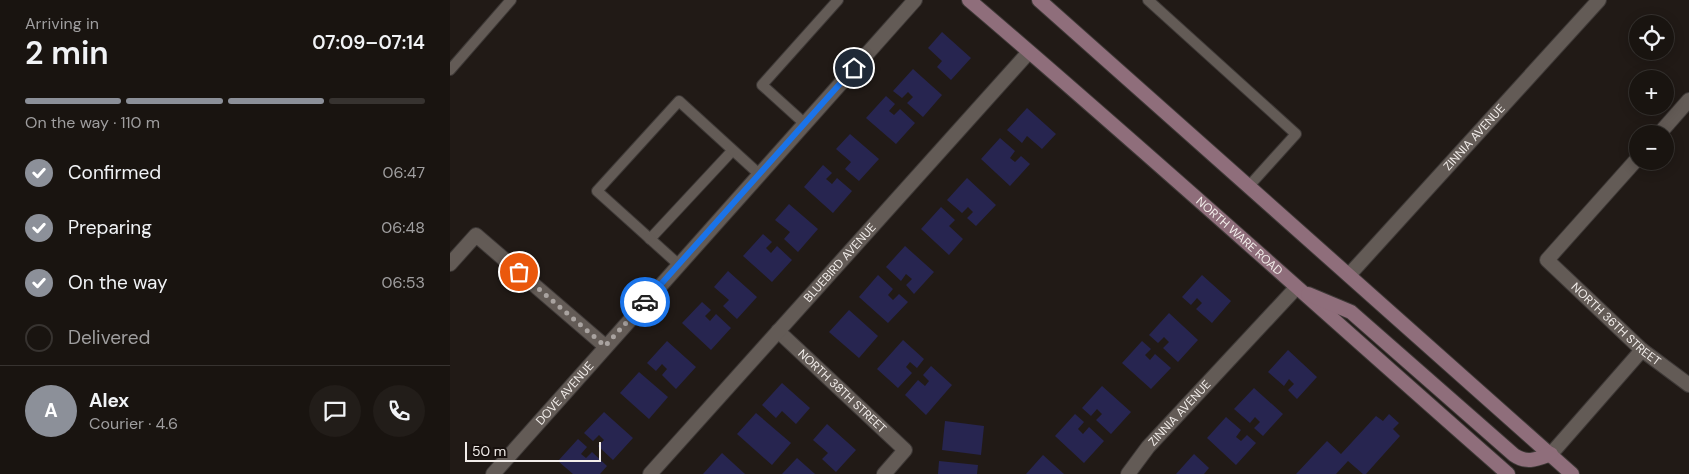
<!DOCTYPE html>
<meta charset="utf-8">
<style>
:root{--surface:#191410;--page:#221d19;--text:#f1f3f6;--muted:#9f9e9f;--line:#373330;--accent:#8c9099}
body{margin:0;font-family:"DM Sans",sans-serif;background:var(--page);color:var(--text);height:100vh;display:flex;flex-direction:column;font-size:19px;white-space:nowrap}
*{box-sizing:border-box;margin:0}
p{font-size:16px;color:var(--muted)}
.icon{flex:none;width:28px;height:28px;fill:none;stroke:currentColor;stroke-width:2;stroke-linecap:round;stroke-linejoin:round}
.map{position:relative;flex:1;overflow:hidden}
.details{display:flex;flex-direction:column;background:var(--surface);width:450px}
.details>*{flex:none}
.tools{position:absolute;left:1179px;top:15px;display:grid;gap:10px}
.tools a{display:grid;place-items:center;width:45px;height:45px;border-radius:50%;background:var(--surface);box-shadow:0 2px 12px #0003,0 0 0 1px var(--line);font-size:25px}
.scale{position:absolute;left:15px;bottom:12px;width:136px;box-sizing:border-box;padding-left:5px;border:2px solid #f2edea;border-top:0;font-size:14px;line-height:18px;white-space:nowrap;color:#f2edea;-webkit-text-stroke:4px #18110e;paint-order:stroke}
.pin{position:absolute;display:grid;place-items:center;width:42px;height:42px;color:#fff;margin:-21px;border:2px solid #fff;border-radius:50%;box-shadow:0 1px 5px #0007}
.courier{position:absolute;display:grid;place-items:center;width:50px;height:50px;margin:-25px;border:4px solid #1a73e8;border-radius:50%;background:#fff;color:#222;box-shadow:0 1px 6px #0007}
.head em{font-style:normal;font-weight:600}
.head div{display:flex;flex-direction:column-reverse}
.head{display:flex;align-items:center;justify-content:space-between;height:85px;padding:0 25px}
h1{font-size:32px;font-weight:600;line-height:38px}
.bar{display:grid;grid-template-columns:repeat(4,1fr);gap:8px 5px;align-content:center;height:60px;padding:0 25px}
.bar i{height:6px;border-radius:4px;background:var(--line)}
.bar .active{background:var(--accent)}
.bar p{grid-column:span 4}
.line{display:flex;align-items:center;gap:12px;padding:0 25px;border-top:1px solid var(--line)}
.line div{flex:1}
.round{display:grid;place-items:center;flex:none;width:52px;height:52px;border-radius:26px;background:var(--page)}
ol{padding:0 25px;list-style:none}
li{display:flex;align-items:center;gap:15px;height:55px}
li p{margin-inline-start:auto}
li .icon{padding:5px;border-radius:50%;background:var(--accent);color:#fff;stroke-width:4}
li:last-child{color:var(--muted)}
li i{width:28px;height:28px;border:2px solid var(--line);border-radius:50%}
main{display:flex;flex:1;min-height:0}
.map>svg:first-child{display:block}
.building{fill:#272550}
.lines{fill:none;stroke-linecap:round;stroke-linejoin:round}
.service-casing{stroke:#3d3836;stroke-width:12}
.minor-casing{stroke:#3d3836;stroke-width:16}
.tertiary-casing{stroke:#3d3836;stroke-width:16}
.secondary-casing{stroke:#3d3836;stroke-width:16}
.service{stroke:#635b56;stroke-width:10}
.minor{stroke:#635b56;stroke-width:14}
.tertiary{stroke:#635b56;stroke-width:14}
.secondary{stroke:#8f6e7b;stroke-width:14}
.done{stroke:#a9a3a0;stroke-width:5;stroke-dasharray:0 9}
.route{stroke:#1a73e8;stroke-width:6}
.labels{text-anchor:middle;stroke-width:5;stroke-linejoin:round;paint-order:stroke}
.street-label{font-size:12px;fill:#f2edea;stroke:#18110e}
</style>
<main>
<section class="details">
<div class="head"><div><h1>2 min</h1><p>Arriving in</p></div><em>07:09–07:14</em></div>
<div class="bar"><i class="active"></i><i class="active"></i><i class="active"></i><i></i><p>On the way · 110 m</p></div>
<ol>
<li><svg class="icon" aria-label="check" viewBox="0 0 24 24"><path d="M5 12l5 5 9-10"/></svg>Confirmed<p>06:47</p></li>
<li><svg class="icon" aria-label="check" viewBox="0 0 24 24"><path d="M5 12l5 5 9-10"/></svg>Preparing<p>06:48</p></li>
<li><svg class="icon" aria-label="check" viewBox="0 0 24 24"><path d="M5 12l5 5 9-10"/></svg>On the way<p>06:53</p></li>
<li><i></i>Delivered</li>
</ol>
<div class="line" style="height:90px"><b class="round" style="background:var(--accent);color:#fff">A</b><div><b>Alex</b><p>Courier · 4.6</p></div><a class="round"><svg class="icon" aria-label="chat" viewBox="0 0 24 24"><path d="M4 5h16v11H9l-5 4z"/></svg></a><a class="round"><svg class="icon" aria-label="phone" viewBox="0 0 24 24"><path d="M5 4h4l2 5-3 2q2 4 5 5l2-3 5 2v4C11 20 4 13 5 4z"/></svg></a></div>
</section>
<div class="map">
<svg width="1239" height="474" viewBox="0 0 1239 474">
<rect width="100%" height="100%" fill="#211a16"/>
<g class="building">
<polygon points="492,32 521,58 501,80 487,67 492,61 478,48"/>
<polygon points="463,69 492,95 473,117 457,103 463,97 458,92 452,98 443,91"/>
<polygon points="436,96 445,104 439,111 444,115 450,109 465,123 446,144 416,118"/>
<polygon points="577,108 606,134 592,149 577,136 572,143 557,130"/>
<polygon points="400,134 429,159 409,181 395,169 401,162 386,149"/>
<polygon points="550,138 565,151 560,158 565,162 571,156 580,164 560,186 531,159"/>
<polygon points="373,165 382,173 376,179 382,184 387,178 402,191 383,213 354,187"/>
<polygon points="517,178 546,205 526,226 517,218 523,212 518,207 512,213 497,200"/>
<polygon points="339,204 368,229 348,252 334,239 340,232 325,220"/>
<polygon points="491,207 505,220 499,226 513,239 499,255 471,229"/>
<polygon points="313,234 322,242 316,248 321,253 327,246 342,260 322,282 293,256"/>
<polygon points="455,246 484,272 464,294 456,285 462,279 456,274 451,281 436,267"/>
<polygon points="278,271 307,297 287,319 273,306 279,300 264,287"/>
<polygon points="428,275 443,289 438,295 443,300 449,294 458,302 438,323 409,297"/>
<polygon points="752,275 781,301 762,323 746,309 752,303 747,298 741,305 732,297"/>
<polygon points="252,302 261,310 255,316 260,321 266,314 281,328 261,350 232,323"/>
<polygon points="399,310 428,336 409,358 379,332"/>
<polygon points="719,313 748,340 728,362 713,348 719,342 714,337 708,343 699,335"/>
<polygon points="453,340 474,359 467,368 460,362 456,367 462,373 448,388 427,369"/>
<polygon points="217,341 246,367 226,389 212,375 217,369 212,364 206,371 197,363"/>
<polygon points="692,341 701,349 695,355 700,360 705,354 721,368 701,389 672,363"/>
<polygon points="838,350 867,377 847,399 838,390 844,384 839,379 834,386 818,372"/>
<polygon points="481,366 502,385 476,415 455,395 468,380 475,386 479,381 473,375"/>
<polygon points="189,372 218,397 199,419 170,393"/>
<polygon points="332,383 360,408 346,424 332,411 326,418 312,405"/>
<polygon points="652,386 681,412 661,434 646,420 652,414 647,409 641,416 632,408"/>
<polygon points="804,388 833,414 813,436 804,428 810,422 805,417 800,423 784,409"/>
<polygon points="154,412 183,438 163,460 148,446 154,440 149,435 143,441 134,433"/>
<polygon points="306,413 341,443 322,465 287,434"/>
<polygon points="625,414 634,422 628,429 633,434 639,427 654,441 634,463 605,436"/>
<polygon points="939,414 949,423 943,429 950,436 916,474 913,474 898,461 886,474 846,474 877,441 891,454 926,416 933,421"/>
<polygon points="776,417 791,430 786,437 791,441 797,435 806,443 786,465 757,438"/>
<polygon points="495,421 534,426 531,455 492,450"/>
<polygon points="377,424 406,450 386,472 372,459 378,453 363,440"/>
<polygon points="128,439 137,447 131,454 136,458 142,452 157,466 150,474 123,474 108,461"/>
<polygon points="272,453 295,474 253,474"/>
<polygon points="744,454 759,468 754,474 726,474"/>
<polygon points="593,455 614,474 576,474"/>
<polygon points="347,458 365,474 332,474"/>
<polygon points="489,461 528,465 527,474 488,474"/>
</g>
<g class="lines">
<defs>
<g id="service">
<polyline points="698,0 846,134 799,186"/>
<polyline points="0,70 61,0"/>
<polyline points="354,123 312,85 388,0"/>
<polyline points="200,239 282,151"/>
<polyline points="228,264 147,191 229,101 309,174"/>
</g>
<g id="minor">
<polyline points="1209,134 1239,100"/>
<path id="s1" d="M1188 158 1097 260 1192 350 1239 385"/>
<polyline points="0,264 26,235 155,346"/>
<path id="s2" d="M899 275 1149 0"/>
<path id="s3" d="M328 331 455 450 434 474"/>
<polyline points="1101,454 1192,350"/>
<path id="s4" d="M200 474 579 52"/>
<path id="s5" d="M678 474 698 447 846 288"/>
</g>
<g id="tertiary">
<path id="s6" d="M43 474 465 0"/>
</g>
<g id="secondary">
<path id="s7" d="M519 0C701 155 878 316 1058 474"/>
<polyline points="589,0 1122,474"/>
<path d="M858 294 901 312 1064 455C1077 464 1087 459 1101 454"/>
</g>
</defs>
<use href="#service" class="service-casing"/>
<use href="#minor" class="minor-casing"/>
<use href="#tertiary" class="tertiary-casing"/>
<use href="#secondary" class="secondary-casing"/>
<use href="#service" class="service"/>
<use href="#minor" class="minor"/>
<use href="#tertiary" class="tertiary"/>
<use href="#secondary" class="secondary"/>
</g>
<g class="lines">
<polyline class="done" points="69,272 155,346 195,302"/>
<polyline class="route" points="195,302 404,68"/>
</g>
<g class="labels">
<g class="street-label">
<text dy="4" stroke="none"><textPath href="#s2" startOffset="186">ZINNIA AVENUE</textPath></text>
<text dy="4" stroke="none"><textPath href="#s7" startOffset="359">NORTH WARE ROAD</textPath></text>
<text dy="4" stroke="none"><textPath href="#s4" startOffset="284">BLUEBIRD AVENUE</textPath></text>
<text dy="4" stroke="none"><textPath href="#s1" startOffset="231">NORTH 36TH STREET</textPath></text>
<text dy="4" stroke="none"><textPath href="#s3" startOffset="88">NORTH 38TH STREET</textPath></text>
<text dy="4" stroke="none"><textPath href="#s6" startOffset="108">DOVE AVENUE</textPath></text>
<text dy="4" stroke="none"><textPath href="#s5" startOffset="80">ZINNIA AVENUE</textPath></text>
</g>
</g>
</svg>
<div class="tools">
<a><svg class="icon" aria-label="locate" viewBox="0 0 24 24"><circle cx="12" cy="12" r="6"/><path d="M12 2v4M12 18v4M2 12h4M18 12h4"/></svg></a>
<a>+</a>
<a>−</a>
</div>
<div class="scale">50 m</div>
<div class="pin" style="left:69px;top:272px;background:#ea580c"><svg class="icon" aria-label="bag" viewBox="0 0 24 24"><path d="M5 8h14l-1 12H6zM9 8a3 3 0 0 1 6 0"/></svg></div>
<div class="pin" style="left:404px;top:68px;background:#1f2937"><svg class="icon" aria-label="home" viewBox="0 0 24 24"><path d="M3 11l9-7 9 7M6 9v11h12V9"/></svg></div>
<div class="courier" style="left:195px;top:302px"><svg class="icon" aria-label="car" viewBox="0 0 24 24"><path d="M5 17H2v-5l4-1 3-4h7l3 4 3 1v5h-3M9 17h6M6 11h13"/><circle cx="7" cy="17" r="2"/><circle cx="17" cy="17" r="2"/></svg></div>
</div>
</main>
